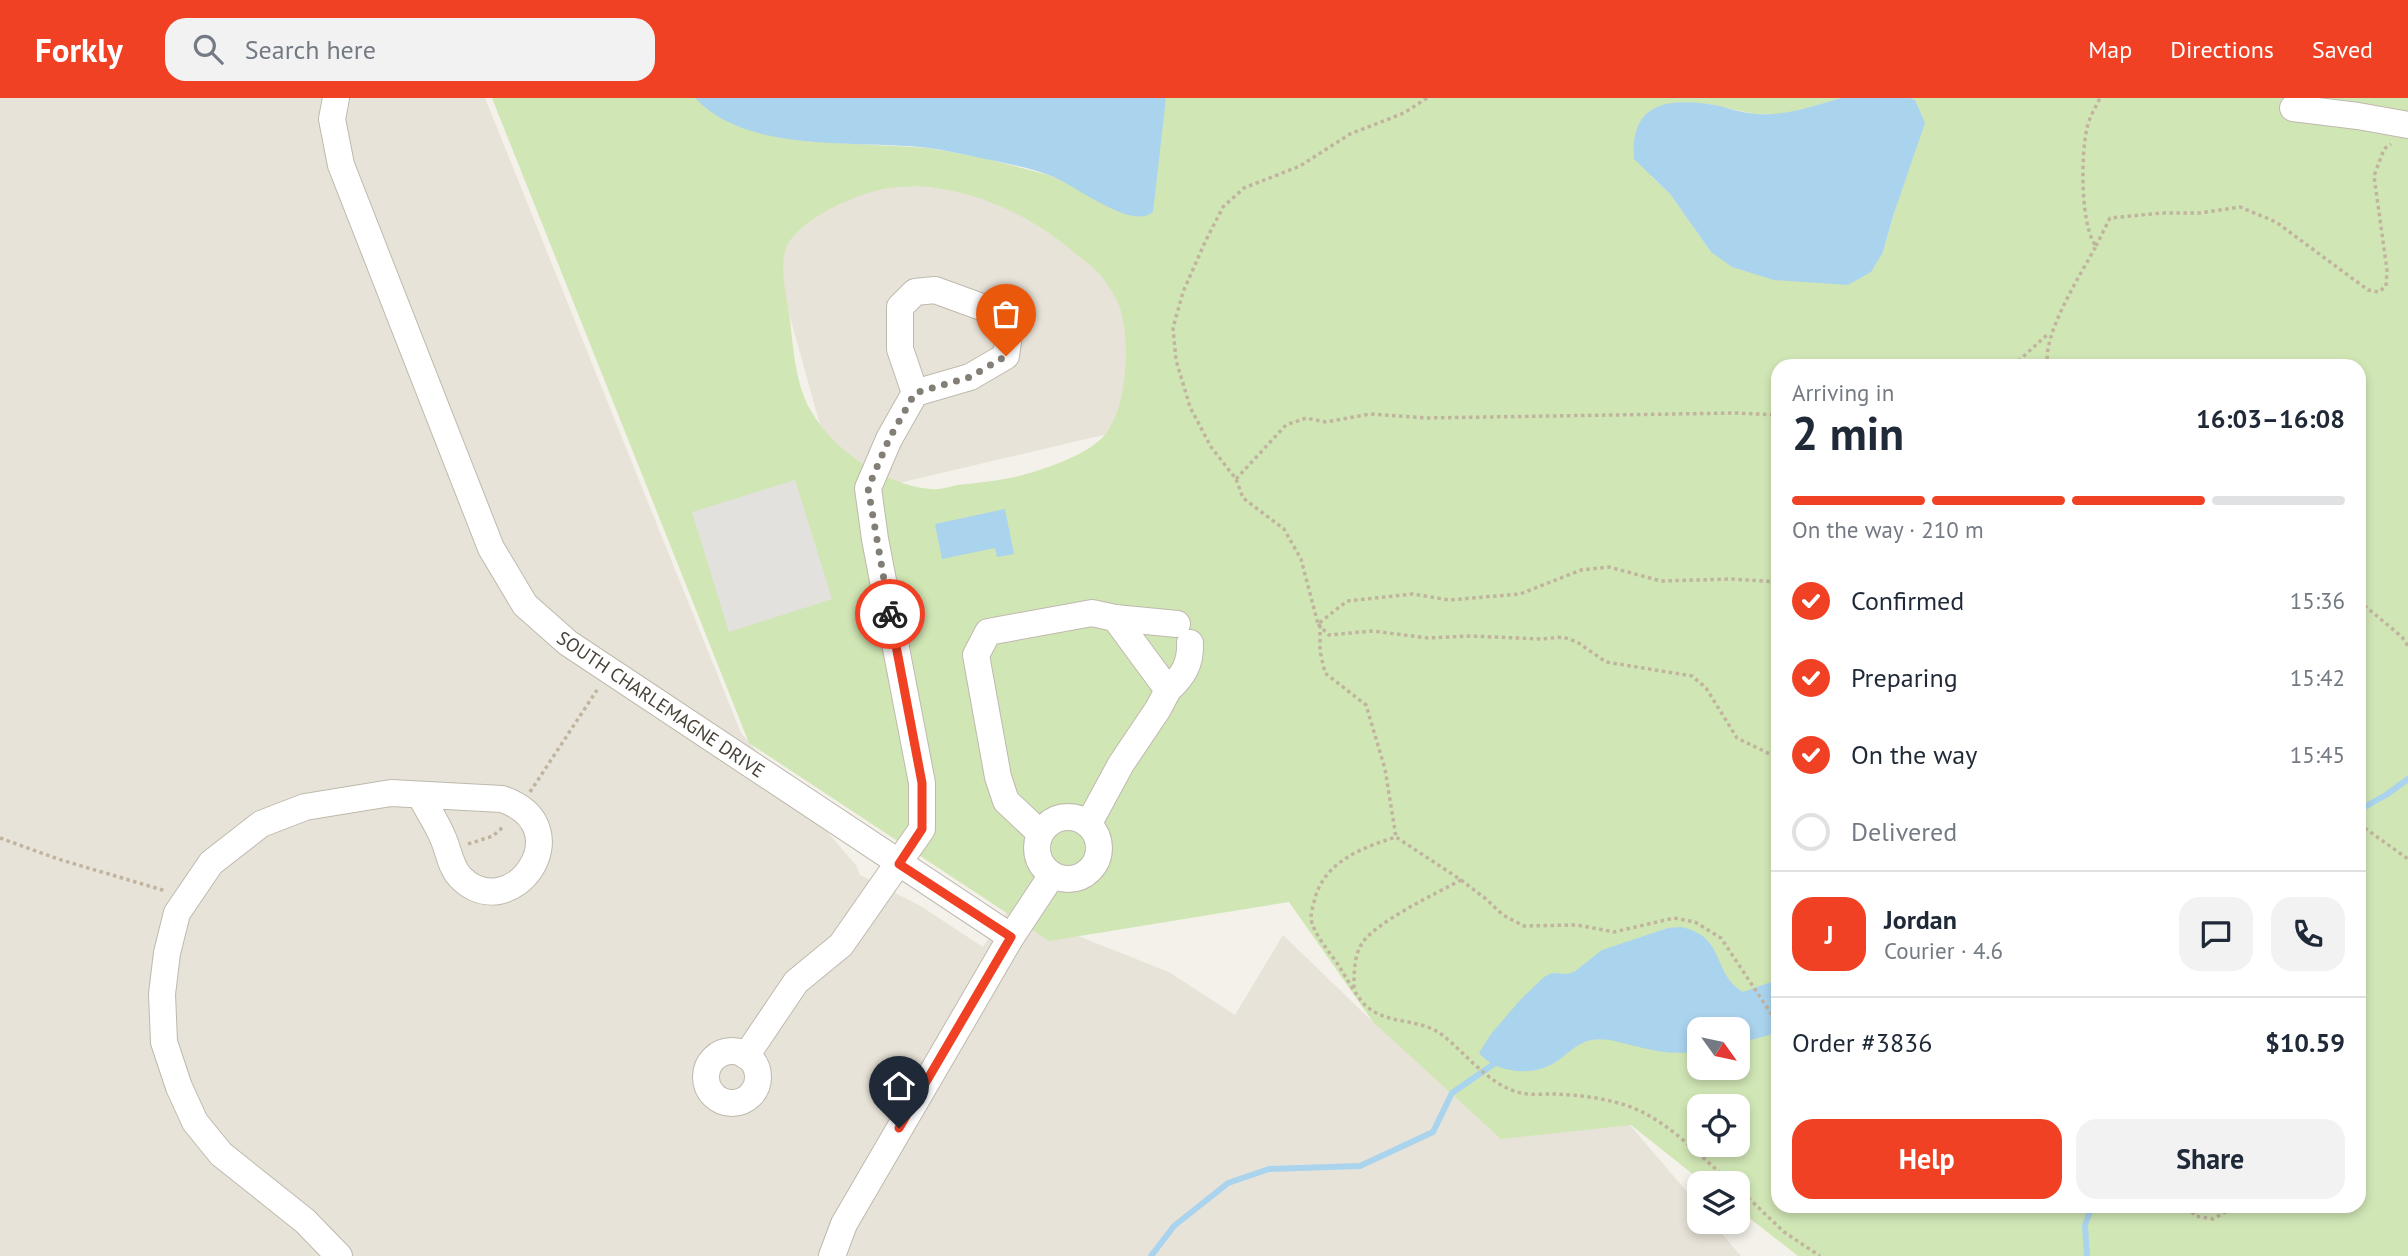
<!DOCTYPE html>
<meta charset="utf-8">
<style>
:root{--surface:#fff;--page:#f2f2f3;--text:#1f2937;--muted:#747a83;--line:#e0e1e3;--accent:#f04125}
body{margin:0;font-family:"PT Sans",sans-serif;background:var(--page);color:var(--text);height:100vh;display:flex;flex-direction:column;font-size:26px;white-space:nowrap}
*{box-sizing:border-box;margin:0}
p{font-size:23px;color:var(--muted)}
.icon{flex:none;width:38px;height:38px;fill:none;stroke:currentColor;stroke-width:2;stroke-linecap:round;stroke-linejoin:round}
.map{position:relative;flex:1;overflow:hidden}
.drawer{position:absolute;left:1771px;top:261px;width:595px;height:854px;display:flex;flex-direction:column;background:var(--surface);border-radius:21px;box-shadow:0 4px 10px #0003}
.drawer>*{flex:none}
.needle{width:46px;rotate:123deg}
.fabs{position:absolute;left:1687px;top:919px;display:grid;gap:14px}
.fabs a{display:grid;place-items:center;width:63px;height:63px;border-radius:14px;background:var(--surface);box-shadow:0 4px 10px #0003;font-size:35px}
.pin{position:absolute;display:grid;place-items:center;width:60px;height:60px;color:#fff;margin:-72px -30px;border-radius:50% 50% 50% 0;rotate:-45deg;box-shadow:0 0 7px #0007}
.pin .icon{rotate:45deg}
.courier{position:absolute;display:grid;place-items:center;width:70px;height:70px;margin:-35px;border:5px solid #f04125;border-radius:50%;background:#fff;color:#222;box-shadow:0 2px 9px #0007}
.head em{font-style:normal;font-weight:700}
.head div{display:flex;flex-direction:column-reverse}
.head{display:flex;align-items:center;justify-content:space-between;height:119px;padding:0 21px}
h1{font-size:46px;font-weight:700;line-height:52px}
.bar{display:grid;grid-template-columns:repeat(4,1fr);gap:10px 7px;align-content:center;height:84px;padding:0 21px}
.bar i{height:9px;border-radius:5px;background:var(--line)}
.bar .active{background:var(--accent)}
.bar p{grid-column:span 4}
.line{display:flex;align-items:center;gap:18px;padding:0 21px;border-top:2px solid var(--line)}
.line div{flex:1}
.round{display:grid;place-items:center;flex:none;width:74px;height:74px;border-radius:21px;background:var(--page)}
ol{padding:0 21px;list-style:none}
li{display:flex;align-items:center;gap:21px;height:77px}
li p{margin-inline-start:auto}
li .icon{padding:7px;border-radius:50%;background:var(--accent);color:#fff;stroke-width:4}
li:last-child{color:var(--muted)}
li i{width:38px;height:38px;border:4px solid var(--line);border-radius:50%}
.action{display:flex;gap:14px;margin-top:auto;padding:14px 21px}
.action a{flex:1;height:80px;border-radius:21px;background:var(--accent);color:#fff;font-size:28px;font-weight:700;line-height:80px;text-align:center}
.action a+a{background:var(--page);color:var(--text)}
header{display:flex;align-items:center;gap:42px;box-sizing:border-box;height:98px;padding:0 35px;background:var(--accent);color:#fff}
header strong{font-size:33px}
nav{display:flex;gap:38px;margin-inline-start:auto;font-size:24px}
.search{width:490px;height:63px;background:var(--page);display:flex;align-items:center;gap:18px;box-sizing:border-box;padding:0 24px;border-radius:21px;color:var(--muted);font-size:26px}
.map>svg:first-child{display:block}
.residential{fill:#e8e3d8}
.green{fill:#d1e6b5;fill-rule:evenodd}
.parking{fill:#e3e1de}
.water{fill:#aad3ee}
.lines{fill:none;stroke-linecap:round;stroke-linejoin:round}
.stream{stroke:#aad3ee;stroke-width:6}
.minor-casing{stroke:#bfb9ad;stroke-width:28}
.path{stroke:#c1b49f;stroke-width:3.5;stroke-dasharray:3.5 3.5;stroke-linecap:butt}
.minor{stroke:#fff;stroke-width:26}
.done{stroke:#847f76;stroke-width:7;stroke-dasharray:0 12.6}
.route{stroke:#f04125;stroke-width:9}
.labels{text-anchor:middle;stroke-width:5;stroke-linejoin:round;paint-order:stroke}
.street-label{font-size:19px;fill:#484238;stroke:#fff}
</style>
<header>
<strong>Forkly</strong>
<div class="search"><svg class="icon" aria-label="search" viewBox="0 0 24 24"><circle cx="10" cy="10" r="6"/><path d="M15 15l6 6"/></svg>Search here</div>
<nav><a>Map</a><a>Directions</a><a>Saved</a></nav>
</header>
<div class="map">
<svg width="2408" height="1158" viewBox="0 0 2408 1158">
<rect width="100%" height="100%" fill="#f4f1ea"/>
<g class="residential">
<polygon points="0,0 485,0 741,635 856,767 860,777 919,807 983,849 1017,798 1078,838 1169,874 1235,917 1283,837 1373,924 1630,1027 1699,1108 1699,1124 1712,1124 1741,1158 0,1158"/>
<polygon points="733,12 1137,147 1154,325 886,388 855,454"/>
</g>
<path class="green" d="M492 0H695L732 25 755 33 803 43 929 50 979 59 1049 77 1076 89 1163 21 1166 0H1841L1788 16H1754L1708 6 1651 78 1670 96 1711 154H1883L1893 118 1915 3 1910 0H2408V1158H1798L1738 1111V1085H1704L1631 1027 1501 1041 1373 924 1289 804 1049 843 749 645ZM916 88C975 91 1033 118 1077 157 1085 163 1095 170 1101 178 1107 185 1114 196 1118 205 1132 237 1128 316 1101 341 1082 359 1040 373 1015 379 996 383 976 385 957 387 949 389 939 392 931 391 885 387 834 353 811 313 796 288 793 250 790 221 787 201 777 162 789 144 806 119 850 99 879 92 890 89 904 89 916 88ZM1778 268H2359V1108H1778ZM1699 931H1738V970H1699ZM1699 1008H1738V1046H1699Z"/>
<polygon class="parking" points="795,382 832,501 729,534 692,414"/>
<g class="water">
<path d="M695 0H1166L1153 114C1130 133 1075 86 1049 77 1026 69 1000 64 976 59 961 56 945 52 929 50 859 41 748 57 695 0Z"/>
<path d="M1841 0H1910L1915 2 1925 25 1893 118 1883 154 1871 174 1848 187 1774 182 1732 169 1711 154 1670 96 1634 61C1630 8 1663 0 1708 6 1724 8 1740 15 1756 16 1786 18 1813 8 1841 0Z"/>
<polygon points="1005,411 1014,456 997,459 995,450 942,461 935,426"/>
<path d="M1681 829C1726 838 1712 876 1743 894L1771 884 1778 878V935L1738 945V931H1699V953C1680 957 1658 954 1639 949 1624 946 1607 939 1591 942 1576 945 1566 958 1554 965 1531 979 1496 975 1479 955L1491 936 1521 901 1544 879 1552 875 1567 876 1574 874 1602 852 1668 830Z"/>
</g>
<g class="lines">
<g class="stream">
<polyline points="2359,712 2386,697 2408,681"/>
<polyline points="1151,1158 1174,1128 1228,1085 1269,1071 1360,1068 1433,1034 1452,995 1501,961"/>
<polyline points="2087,1158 2085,1127 2092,1108"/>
</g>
<defs>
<g id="minor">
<polyline points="336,0 332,21 341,67 491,450 525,507 568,545 1011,839"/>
<polyline points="2293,10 2358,18 2408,27"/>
<polyline points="1115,520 1177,526"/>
<path d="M1168 592C1183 578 1191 566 1190 545"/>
<circle cx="1068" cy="750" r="31"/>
<polyline points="1040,735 1006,703 998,679 976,557 988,534 1092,515 1115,520 1168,592 1158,611 1121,666 1089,725"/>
<circle cx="732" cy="979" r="26"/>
<polyline points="746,958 796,884 841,847 922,731 922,685 875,441 868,390 889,341 915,295 970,279 1006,258 1009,237 998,215 935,192 915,194 900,209 900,251 915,295"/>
<path d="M339 1158 305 1123 221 1056 195 1024 179 989 164 944 162 896 167 855 177 815 211 765 261 726 305 709 391 695 502 701C584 729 511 831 460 779 450 768 449 753 443 740 437 725 427 711 420 697"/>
<polyline points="832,1158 844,1126 1011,839 1052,777"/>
</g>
</defs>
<use href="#minor" class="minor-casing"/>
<g class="path">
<polyline points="1427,0 1404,15 1350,36 1300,68 1244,90 1223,109 1205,144 1183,194 1173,230 1176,262 1190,309 1211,349 1236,381 1243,400 1284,431 1301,461 1318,526 1347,503 1413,496 1449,502 1520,496 1581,472 1609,469 1661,483 1732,481 1778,484"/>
<polyline points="2096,148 2110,120 2162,115 2199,115 2240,109 2276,124 2368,192 2379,194 2386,188 2387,172 2374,78 2384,51 2391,46"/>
<polyline points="2013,268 2049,235"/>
<path d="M2048 268C2041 238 2081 176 2096 148 2080 128 2081 55 2087 30 2089 20 2095 10 2100 0"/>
<polyline points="1236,381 1286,327 1306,320 1326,324 1370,316 1426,320 1736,315 1778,317"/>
<polyline points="2359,503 2402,539 2408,548"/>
<polyline points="1318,526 1329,537 1373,533 1428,540 1470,538 1541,541 1563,539 1577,544 1606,564 1692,578 1706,590 1737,640 1778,660"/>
<polyline points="1320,527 1320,553 1325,575 1366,607 1385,671 1396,739"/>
<polyline points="530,694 597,592"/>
<polyline points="2359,726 2408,761"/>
<polyline points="0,740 58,761 166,793"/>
<polyline points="468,746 493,738 504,728"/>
<polyline points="1461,782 1486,801 1503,817 1524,828 1577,827 1614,834 1674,820 1695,824 1721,840 1778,926"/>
<path d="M1354 890C1354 876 1354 859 1361 847 1373 825 1437 795 1461 782L1396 739C1361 750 1323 764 1314 804 1313 808 1311 815 1311 820 1312 833 1329 854 1337 865 1345 877 1357 900 1367 909 1389 927 1419 920 1441 936 1465 954 1489 988 1521 995 1531 997 1543 996 1553 996 1579 997 1606 1000 1631 1009 1671 1025 1699 1058 1732 1085"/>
<polyline points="1738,1090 1784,1134 1820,1158"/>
<polyline points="2188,1108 2195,1118 2213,1121 2236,1108"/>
</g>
<use href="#minor" class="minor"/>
</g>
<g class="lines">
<polyline class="done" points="890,516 868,390 889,341 915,295 970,279 1006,258"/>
<polyline class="route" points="890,516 922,685 922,731 899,766 1011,839 899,1030"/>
</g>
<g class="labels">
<g class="street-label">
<text transform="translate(661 606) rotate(34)" y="7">SOUTH CHARLEMAGNE DRIVE</text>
</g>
</g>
</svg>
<div class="fabs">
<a><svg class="needle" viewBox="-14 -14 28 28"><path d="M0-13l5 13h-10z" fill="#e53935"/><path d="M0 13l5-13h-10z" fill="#747a83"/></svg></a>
<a><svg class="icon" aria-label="locate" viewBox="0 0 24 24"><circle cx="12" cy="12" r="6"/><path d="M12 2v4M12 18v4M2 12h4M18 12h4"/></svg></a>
<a><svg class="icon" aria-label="layers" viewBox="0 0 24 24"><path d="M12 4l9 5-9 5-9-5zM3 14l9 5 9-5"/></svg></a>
</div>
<div class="pin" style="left:1006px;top:258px;background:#ea580c"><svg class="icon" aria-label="bag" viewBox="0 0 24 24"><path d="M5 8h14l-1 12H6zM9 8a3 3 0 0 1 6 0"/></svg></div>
<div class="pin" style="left:899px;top:1030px;background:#1f2937"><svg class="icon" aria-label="home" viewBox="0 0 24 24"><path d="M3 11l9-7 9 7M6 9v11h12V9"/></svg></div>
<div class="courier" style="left:890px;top:516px"><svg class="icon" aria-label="bike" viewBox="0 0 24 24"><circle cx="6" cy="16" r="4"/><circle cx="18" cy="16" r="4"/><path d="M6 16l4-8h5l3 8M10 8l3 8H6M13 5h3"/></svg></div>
<section class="drawer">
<div class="head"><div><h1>2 min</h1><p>Arriving in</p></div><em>16:03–16:08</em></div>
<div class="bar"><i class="active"></i><i class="active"></i><i class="active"></i><i></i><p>On the way · 210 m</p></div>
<ol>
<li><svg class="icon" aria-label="check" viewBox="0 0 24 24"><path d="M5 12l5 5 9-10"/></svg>Confirmed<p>15:36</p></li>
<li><svg class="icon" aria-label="check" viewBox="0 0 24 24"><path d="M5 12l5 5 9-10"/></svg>Preparing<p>15:42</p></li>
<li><svg class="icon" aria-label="check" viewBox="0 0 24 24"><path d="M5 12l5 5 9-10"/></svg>On the way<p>15:45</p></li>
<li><i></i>Delivered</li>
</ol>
<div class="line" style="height:126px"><b class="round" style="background:var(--accent);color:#fff">J</b><div><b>Jordan</b><p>Courier · 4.6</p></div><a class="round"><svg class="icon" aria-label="chat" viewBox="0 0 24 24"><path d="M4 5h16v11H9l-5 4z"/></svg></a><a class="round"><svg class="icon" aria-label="phone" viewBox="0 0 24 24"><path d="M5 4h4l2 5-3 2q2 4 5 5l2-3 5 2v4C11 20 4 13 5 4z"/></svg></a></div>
<div class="line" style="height:91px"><div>Order #3836</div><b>$10.59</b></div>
<div class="action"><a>Help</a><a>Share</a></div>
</section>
</div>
